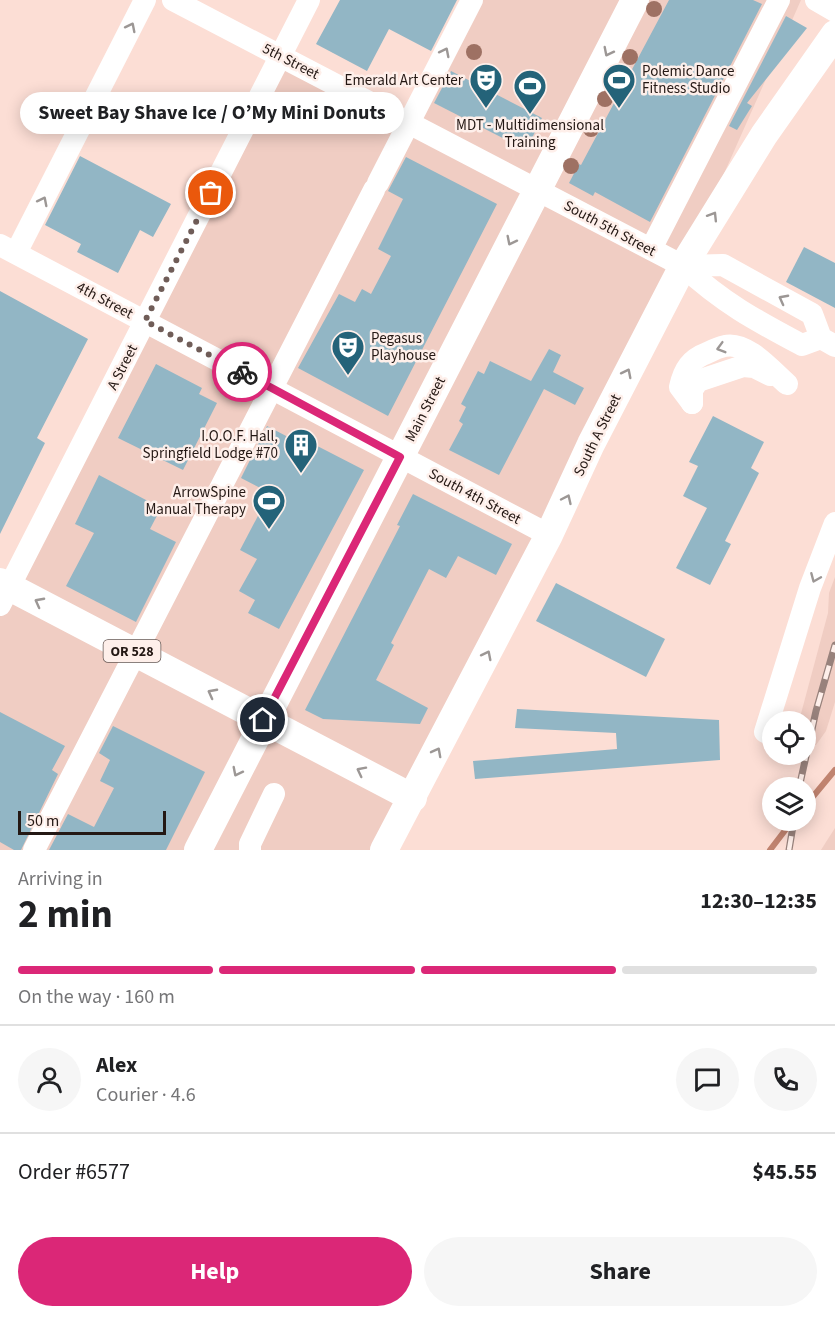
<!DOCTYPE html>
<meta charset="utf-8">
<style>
:root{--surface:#fff;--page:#f6f6f6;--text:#202124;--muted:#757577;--line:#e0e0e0;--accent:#db2777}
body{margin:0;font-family:"Source Sans 3",sans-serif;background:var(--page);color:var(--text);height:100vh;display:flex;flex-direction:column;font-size:22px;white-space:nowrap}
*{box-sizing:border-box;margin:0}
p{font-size:20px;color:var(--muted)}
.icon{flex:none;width:33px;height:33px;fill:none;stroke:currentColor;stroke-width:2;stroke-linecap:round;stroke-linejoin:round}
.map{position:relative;height:850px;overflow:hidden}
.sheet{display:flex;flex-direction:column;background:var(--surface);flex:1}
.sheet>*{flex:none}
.fabs{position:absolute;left:762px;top:711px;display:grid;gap:12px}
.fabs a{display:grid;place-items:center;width:54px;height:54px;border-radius:50%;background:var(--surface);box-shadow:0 3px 15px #0003;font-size:30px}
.scale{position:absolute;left:18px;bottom:15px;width:148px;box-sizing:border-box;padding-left:6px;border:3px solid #241814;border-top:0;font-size:16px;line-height:21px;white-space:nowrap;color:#241814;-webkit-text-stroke:4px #feefea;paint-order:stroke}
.pin{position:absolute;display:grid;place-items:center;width:51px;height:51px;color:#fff;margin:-26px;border:3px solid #fff;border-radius:50%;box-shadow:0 2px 6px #0007}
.courier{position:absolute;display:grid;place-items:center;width:60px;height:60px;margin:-30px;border:4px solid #db2777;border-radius:50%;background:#fff;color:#222;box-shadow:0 2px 8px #0007}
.bubble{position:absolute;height:42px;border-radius:21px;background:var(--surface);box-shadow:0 3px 15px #0003;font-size:20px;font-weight:700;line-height:42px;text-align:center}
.headline em{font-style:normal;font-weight:700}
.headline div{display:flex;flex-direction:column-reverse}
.headline{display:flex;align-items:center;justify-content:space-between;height:102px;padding:0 18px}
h1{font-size:39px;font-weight:700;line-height:45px}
.bar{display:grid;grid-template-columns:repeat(4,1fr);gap:9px 6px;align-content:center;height:72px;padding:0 18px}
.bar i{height:8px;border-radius:4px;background:var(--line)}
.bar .active{background:var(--accent)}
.bar p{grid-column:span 4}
.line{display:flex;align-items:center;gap:15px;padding:0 18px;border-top:2px solid var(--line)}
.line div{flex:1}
.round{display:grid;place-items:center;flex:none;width:63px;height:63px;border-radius:32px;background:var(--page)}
.cta{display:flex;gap:12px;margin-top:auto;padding:12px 18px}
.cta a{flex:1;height:69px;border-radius:36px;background:var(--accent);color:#fff;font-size:24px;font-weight:700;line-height:69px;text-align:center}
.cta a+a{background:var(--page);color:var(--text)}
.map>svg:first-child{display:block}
.built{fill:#f0cdc3}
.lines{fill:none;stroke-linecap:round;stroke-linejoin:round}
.stream{stroke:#c0836f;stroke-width:6}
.building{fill:#92b6c5}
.minor{stroke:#fff;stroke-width:22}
.major{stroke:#fff;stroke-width:28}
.rail-casing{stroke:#98827c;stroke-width:7}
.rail{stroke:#feefea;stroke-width:4.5;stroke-dasharray:14;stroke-linecap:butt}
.tree{fill:#9e7163}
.oneway{stroke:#9c9795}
.done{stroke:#705d58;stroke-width:6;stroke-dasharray:0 10.8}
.route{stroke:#db2777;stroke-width:8}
.labels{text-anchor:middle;stroke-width:5;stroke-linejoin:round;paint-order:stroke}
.shield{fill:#feefea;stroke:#655854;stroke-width:1.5}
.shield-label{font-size:14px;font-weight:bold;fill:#241814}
.street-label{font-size:15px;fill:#241814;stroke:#feefea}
.poi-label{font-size:15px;fill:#241814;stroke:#feefea;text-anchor:end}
</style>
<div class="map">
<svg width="835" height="850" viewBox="0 0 835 850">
<rect width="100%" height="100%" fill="#fcded5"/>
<g class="built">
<polygon points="472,0 801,0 683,266 378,850 0,850 0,602 281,56 409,122"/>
<polygon points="835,577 835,702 826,731 816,745 806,742 806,722 799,721 828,613 829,593"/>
<polygon points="835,828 835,850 821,850 826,842"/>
</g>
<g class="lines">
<g class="stream">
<polyline points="806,805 835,770"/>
<polyline points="770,850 793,820"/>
</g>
</g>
<g class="building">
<polygon points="340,0 457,0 431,51 389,29 367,71 316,44"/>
<polygon points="669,0 753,0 762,4 650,222 595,192 593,196 569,183 579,164 581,165"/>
<polygon points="786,16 807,28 747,103 752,106 737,130 729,126"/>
<polygon points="451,71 542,118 526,150 434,103"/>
<polygon points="80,156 171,204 153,237 140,230 118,273 77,252 81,244 45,225"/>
<polygon points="406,157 497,204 388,416 298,368 339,294 355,302 362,289 371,294 391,256 378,249 403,199 388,191"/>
<polygon points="804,247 835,263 835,308 786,282"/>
<polygon points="0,291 88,339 37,438 45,443 0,534"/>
<polygon points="549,349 561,355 553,372 584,388 575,405 544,389 499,475 449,450 463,424 459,421 466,407 461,404 478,371 484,374 490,361 531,381"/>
<polygon points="156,364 202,388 199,394 217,403 183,470 118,438"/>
<polygon points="713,416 764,442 751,468 759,473 725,541 731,544 710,585 676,568 707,508 683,496 698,466 689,462"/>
<polygon points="267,426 290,438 292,433 364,470 279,629 248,613 255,600 239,591 257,559 240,550 270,493 241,478"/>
<polygon points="99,475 161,508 150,529 176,542 136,622 66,586 94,533 75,524"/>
<polygon points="413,494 512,544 496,575 458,556 446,578 429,569 391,643 394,645 376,680 428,708 420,724 323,719 305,710 400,526 397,525"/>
<polygon points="556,583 665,639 646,677 536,621"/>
<polygon points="517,709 719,720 720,760 475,779 473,761 617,749 616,733 515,728"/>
<polygon points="0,712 65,746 52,770 58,774 21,850 14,850 0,842"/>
<polygon points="113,726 205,772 166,850 49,850 68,814 94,827 114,788 100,781 110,760 99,753"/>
</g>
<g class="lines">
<g class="minor">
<path d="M173 0 683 266C723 303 755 320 802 345L821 338"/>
<polyline points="816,0 835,11"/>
<polyline points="378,183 472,0"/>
<polyline points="0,245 549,535"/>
<polyline points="651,249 779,0"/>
<polyline points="16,253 145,0"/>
<polyline points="683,266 723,265 812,314 821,338 835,346"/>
<path d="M692 403 680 387C684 369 691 359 707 353 713 350 719 347 725 346 747 341 772 371 787 384"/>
<polyline points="692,403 692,390 698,381 743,366 754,367 770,375"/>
<polyline points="0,605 309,0"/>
<polyline points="765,732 810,588 835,523"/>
<polyline points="34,850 374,190"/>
<polyline points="250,850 250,844 274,794"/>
</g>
<g class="major">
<polyline points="0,582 413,798"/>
<polyline points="198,850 635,0"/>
<polyline points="384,850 549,535 591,444 683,266 764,135 835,34"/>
</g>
<defs>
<g id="rail">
<polyline points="799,788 816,711 835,645"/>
<polyline points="789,850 794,820"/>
</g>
</defs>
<use href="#rail" class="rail-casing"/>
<use href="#rail" class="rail"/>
</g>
<g class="tree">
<circle cx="654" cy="9" r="8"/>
<circle cx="474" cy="52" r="8"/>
<circle cx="630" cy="57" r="8"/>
<circle cx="605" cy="99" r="8"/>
<circle cx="591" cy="129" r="8"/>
<circle cx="571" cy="166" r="8"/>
</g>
<defs><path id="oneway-chevron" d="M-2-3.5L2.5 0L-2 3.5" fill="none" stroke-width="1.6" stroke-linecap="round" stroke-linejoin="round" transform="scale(1.5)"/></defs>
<g class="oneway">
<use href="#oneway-chevron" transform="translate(131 27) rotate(-63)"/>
<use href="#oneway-chevron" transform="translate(445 52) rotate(-63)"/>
<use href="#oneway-chevron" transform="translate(608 52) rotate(117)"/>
<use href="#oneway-chevron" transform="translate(43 201) rotate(-63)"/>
<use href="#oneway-chevron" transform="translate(713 216) rotate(-58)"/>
<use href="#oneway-chevron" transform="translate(511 241) rotate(117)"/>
<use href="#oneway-chevron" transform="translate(783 299) rotate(-152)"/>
<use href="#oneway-chevron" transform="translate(721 348) rotate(164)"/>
<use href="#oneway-chevron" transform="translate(627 373) rotate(-63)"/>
<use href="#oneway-chevron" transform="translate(567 499) rotate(-65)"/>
<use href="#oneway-chevron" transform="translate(815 578) rotate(113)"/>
<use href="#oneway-chevron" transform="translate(39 602) rotate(-152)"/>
<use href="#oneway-chevron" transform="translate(487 655) rotate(-63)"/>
<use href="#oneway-chevron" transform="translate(212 693) rotate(-152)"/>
<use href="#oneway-chevron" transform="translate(437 752) rotate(-62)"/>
<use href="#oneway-chevron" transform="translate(361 771) rotate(-153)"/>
<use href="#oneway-chevron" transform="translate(237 772) rotate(117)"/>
</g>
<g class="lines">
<polyline class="done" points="211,193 145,321 242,372"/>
<polyline class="route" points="242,372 400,457 263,720"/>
</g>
<defs>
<symbol id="theatre-pin" viewBox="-11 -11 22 30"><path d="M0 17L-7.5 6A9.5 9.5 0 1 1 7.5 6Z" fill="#246379" stroke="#feefea"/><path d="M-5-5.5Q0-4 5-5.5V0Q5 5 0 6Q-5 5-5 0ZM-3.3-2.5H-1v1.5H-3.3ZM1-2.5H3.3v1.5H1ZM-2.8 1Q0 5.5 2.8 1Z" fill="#fff"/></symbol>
<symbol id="stadium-pin" viewBox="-11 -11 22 30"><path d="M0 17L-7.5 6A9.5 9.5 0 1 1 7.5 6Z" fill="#246379" stroke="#feefea"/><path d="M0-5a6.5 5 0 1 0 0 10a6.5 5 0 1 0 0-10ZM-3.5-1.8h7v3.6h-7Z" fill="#fff"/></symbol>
<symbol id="building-pin" viewBox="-11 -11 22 30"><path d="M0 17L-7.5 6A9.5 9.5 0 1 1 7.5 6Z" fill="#246379" stroke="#feefea"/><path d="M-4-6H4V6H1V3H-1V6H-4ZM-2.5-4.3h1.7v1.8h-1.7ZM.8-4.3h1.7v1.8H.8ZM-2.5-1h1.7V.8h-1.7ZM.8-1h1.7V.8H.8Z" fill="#fff"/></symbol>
</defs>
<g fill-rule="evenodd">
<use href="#theatre-pin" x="467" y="61" width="38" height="52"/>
<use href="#stadium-pin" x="600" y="61" width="38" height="52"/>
<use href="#stadium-pin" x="511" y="67" width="38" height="52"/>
<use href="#theatre-pin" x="329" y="328" width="38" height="52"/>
<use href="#building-pin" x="282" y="426" width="38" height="52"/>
<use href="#stadium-pin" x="250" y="482" width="38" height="52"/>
</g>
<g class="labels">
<rect class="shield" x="103.5" y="640" width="57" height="22" rx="4.5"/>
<g class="shield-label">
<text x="132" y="656">OR 528</text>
</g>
<g class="street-label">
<text transform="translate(291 61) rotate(27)" y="5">5th Street</text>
<text transform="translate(610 228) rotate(28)" y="5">South 5th Street</text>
<text transform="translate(105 300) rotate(28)" y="5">4th Street</text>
<text transform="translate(122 367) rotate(-63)" y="5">A Street</text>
<text transform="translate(425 409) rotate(-63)" y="5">Main Street</text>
<text transform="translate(597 435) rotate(-64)" y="5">South A Street</text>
<text transform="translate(475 496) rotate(28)" y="5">South 4th Street</text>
</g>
<g class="poi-label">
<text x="642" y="76" text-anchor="start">Polemic Dance<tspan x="642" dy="17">Fitness Studio</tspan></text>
<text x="463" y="85">Emerald Art Center</text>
<text x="530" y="130" text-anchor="middle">MDT - Multidimensional<tspan x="530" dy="17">Training</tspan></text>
<text x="371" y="343" text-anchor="start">Pegasus<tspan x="371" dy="17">Playhouse</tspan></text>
<text x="278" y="441">I.O.O.F. Hall,<tspan x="278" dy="17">Springfield Lodge #70</tspan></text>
<text x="246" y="497">ArrowSpine<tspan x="246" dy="17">Manual Therapy</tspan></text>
</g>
</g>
</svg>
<div class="fabs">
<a><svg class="icon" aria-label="locate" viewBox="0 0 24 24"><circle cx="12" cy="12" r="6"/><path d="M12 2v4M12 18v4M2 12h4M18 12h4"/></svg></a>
<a><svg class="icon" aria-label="layers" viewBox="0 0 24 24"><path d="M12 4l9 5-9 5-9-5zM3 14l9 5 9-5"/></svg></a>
</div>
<div class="scale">50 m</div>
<div class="pin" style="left:211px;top:193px;background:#ea580c"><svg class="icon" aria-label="bag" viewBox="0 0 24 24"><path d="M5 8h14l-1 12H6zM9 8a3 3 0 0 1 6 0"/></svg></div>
<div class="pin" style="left:263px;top:720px;background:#1f2937"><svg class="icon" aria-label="home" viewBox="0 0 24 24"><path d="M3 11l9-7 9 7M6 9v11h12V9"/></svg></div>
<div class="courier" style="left:242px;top:372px"><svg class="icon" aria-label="bike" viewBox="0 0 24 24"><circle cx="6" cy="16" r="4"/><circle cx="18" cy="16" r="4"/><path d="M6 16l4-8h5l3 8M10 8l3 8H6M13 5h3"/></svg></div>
<div class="bubble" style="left:20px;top:92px;width:384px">Sweet Bay Shave Ice / O’My Mini Donuts</div>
</div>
<section class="sheet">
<div class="headline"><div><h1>2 min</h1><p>Arriving in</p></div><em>12:30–12:35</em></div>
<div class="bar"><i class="active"></i><i class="active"></i><i class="active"></i><i></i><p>On the way · 160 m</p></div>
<div class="line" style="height:108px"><a class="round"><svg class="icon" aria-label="person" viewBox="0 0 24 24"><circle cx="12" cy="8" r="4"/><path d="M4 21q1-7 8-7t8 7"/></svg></a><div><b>Alex</b><p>Courier · 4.6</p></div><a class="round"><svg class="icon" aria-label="chat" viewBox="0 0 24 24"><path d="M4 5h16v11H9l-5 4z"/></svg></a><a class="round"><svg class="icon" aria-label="phone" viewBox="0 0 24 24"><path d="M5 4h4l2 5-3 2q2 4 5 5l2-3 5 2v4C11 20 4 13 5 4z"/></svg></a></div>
<div class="line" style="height:78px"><div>Order #6577</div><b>$45.55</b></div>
<div class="cta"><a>Help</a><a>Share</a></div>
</section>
